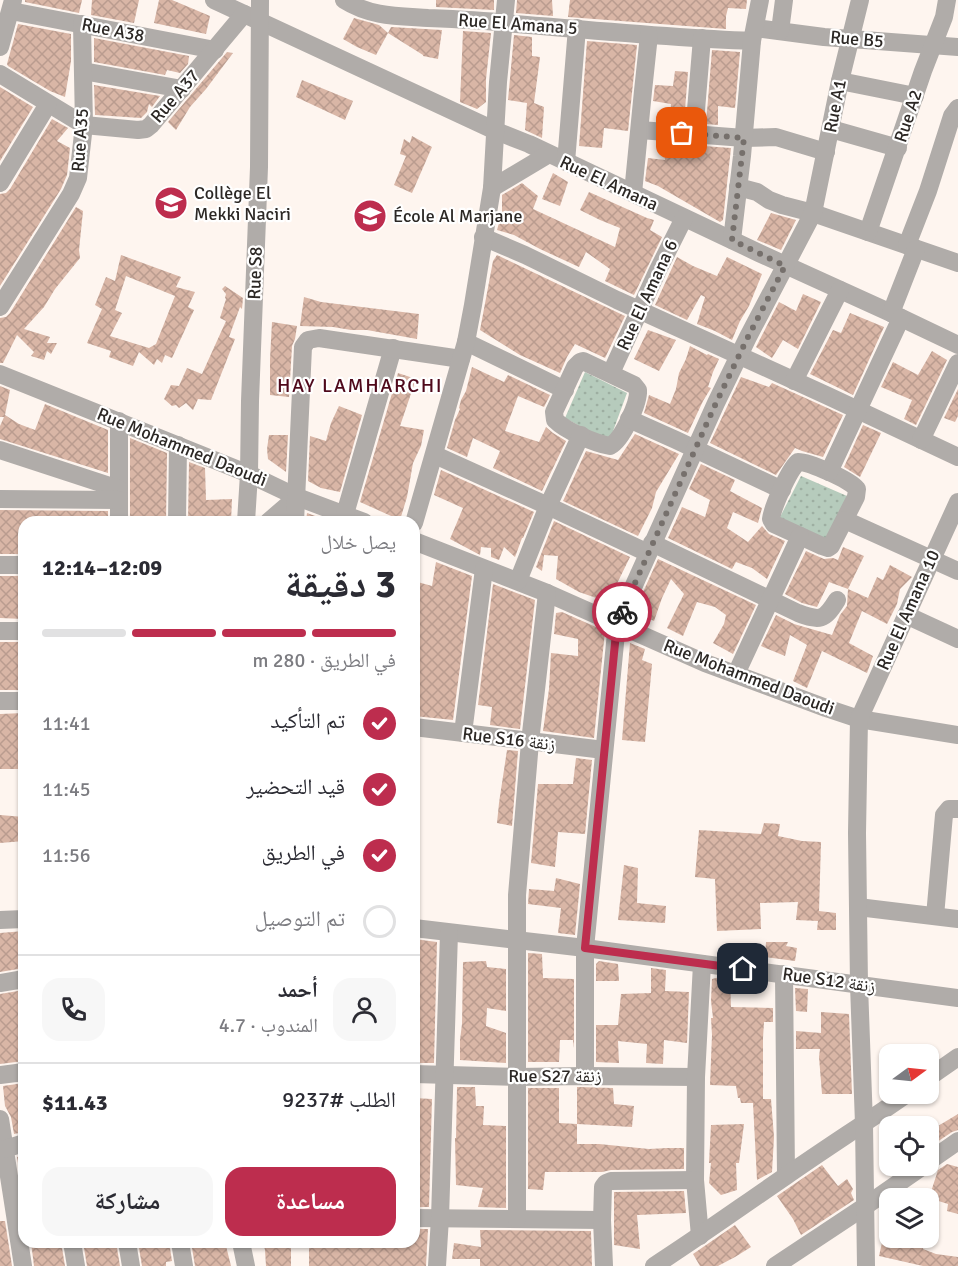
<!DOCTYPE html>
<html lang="ar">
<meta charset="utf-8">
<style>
:root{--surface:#fff;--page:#f7f7f7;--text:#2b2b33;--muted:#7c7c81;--line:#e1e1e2;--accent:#bd2d4e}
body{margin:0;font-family:Signika,"Noto Naskh Arabic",sans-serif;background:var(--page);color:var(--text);direction:rtl;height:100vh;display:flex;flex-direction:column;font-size:22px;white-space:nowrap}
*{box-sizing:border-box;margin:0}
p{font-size:20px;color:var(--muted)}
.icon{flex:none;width:33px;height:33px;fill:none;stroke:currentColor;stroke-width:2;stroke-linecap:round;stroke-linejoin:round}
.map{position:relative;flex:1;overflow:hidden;direction:ltr}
.sheet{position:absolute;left:18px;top:516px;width:402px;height:732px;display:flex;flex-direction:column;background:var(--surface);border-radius:18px;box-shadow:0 2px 4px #0004;direction:rtl}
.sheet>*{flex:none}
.needle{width:39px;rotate:75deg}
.controls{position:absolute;left:879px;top:1044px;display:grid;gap:12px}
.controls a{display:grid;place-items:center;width:60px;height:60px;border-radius:12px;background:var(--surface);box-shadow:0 2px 4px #0004;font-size:30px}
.pin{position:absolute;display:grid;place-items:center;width:51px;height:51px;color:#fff;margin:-26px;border-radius:12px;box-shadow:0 3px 9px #0006}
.courier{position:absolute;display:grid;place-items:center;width:60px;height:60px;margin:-30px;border:4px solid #bd2d4e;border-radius:50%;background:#fff;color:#222;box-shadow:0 2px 8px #0007}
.summary em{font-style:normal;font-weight:700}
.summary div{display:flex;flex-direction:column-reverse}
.summary{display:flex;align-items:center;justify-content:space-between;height:102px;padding:0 24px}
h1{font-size:39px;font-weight:700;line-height:45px}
.bar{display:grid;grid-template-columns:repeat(4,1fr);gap:9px 6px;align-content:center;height:72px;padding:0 24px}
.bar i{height:8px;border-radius:4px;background:var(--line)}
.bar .on{background:var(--accent)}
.bar p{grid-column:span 4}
.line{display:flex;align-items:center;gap:15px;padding:0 24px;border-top:2px solid var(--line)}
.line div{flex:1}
.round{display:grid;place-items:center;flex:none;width:63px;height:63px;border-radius:18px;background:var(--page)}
ol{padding:0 24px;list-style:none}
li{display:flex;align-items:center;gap:18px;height:66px}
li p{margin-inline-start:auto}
li .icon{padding:6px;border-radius:50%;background:var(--accent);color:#fff;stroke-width:4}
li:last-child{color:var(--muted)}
li i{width:33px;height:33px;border:3px solid var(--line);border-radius:50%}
.cta{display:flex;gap:12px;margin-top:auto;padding:12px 24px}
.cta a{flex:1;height:69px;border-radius:18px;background:var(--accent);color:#fff;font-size:24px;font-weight:700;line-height:69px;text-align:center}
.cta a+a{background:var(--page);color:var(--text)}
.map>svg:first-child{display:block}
.park{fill:url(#park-dots)}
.building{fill:url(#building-cross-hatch);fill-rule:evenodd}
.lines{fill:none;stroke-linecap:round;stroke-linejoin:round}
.minor{stroke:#b0aca9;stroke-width:18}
.done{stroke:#76706c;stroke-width:6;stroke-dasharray:0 10.8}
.route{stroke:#bd2d4e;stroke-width:8}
.labels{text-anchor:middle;stroke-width:4.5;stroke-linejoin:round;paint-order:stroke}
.street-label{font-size:18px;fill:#2c2825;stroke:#fff}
.poi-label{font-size:18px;fill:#2c2825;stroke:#fff;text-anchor:start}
.neighbourhood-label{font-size:20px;letter-spacing:1.5px;fill:#4f091b;stroke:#fff}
</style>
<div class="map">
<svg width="958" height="1266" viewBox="0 0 958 1266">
<defs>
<pattern id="park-dots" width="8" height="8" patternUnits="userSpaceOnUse" patternTransform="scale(1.5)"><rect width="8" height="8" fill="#b6cbbc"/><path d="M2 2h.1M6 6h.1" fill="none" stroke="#9daea1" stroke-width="1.8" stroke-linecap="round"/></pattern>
<pattern id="building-cross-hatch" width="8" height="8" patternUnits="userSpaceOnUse" patternTransform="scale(1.5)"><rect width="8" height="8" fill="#d9b6a6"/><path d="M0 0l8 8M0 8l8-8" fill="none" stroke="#ba9c8f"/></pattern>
</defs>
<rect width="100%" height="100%" fill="#fef5ef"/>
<g class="park">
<polygon points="585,372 627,393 609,442 565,418"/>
<polygon points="801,476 847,496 829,541 779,519"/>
</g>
<g class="building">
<polygon points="25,0 82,0 79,13 25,2"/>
<polygon points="92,0 139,0 134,23 91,15"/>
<polygon points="159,0 172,0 210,16 206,34 154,23"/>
<polygon points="436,0 494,0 494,10 436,7"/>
<polygon points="517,0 552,0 553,16 516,13"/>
<polygon points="570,0 747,0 746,9 728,8 726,16 726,29 568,17"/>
<polygon points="354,18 379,25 388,33 376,55 357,47 343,39"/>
<polygon points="18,24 71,34 71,61 65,97 50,91 8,66 7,64"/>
<polygon points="391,27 442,30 438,59 423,56 423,55 388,33"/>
<polygon points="463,31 491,33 486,79 486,102 477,109 460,102"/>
<polygon points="514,35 532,37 532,56 540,57 534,103 544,107 542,138 525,130 527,103 508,100"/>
<polygon points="94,38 189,56 188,64 180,73 167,70 165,75 94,62"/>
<polygon points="587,41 637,45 628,131 604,128 602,148 579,146"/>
<polygon points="712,50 740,52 735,108 718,106 718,125 706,124"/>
<polygon points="227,52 233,53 206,89 190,107 176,130 168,122"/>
<polygon points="675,71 688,72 684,122 670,121 671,104 653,101 655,85 673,86"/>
<polygon points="302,80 353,101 345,120 296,97"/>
<polygon points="94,85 160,96 152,107 149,104 147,112 141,118 96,115 95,115"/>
<polygon points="0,87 33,107 0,161"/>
<polygon points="52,119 68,128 57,141 70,148 67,175 61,189 0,286 0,194 6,193 10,189"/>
<polygon points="412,136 432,147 412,193 394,185 406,156 400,154 404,139 410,143"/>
<polygon points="663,143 731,148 723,220 720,222 658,186 645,181 648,158 665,160"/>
<polygon points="553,173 568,182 560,206 542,199"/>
<polygon points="522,183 538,196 533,209 615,247 620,228 600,220 580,210 589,192 647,218 654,220 650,230 662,237 634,295 605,281 610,269 586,252 579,267 540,249 514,235 497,230 502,212 502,195"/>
<polygon points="76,207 83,211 79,250 80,258 55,289 44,307 24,329 50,337 47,343 57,343 51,354 47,351 44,360 31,356 34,352 17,335 3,363 0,363 0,318 6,317 10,313"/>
<polygon points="771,213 796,220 781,250 757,240"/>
<path d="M121 255 181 277 176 287 195 292 188 307 194 310 172 358 165 355 162 363 157 359 154 365 139 352 133 366 109 357 111 351 87 343 102 309 95 305 106 277 115 281ZM126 276 175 296 156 344 149 348 110 336 122 313 115 310Z"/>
<polygon points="497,255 625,316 605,358 575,344 567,357 560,373 520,355 480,330 493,261"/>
<polygon points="677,257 693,266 717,276 727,257 762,274 749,306 740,321 732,340 715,331 697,324 705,297 701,295 687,320 655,305"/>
<polygon points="225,286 243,298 242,309 240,307 229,337 235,339 211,400 198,399 193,410 186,403 179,408 176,405 172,406 164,399 171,385 179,386 187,368 202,374 226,321 220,318 226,299 225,298 226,294 222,289"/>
<polygon points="803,294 821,302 798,349 783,340 772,358 756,347 779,302 796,311"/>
<polygon points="304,297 321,302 419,314 417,339 367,330 351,330 333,327 300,326"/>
<polygon points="850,313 884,327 853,395 810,374 833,330 841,333"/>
<polygon points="272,322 297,326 295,339 292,346 289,397 270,395 270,359"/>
<polygon points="648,330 676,340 659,371 634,359"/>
<polygon points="690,346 707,355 708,354 719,359 713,372 708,387 711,388 703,401 688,433 644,413 649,395 670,404 676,389 679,373 686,359"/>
<polygon points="932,351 947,360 916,425 904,419 912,400 881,387 893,362 918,375"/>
<polygon points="472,367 504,382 508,375 550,395 544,407 518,396 505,431 539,442 546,427 553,433 566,441 542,491 493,468 500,451 473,438 467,457 447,448 455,420 460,409 459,408 461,400 466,391"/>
<polygon points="398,373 416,379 400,426 424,430 421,446 413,463 407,497 400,520 360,502"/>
<polygon points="741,377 769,387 772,383 843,415 823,457 802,451 795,448 776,475 710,443"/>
<polygon points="0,386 10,390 5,415 19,424 35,430 45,404 108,430 108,473 0,439 0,426 4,417 0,417"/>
<polygon points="958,389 958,416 955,422 944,418"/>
<polygon points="339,406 362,415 340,492 321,488 308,481 310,436 326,441 331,423"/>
<polygon points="863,425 881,433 860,477 844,467"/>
<polygon points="635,434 679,454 656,492 652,508 638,536 563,501 586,451 618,460"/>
<polygon points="269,435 288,435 286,472 268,459 267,449"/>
<polygon points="130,438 167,453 166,522 130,522"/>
<polygon points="189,462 205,468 206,500 232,499 231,522 188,522"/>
<polygon points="701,464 735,480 730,491 762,508 758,523 733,512 727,528 748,542 762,526 769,534 785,541 767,579 752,568 736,562 732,569 668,538 682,507 705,517 710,500 689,489"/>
<polygon points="441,470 534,512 523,538 522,538 515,557 504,547 499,560 491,557 491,548 481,547 480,555 450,539 463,508 434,495"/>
<polygon points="0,510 108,511 108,522 24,522 24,554 0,554"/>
<polygon points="307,513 332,522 306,522"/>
<polygon points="554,521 630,557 608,602 579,592 556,579 558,556 544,555 542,571 536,567"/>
<polygon points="843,547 864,556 848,589 829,582 817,607 802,603 785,594 806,551 824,559 833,558 838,560"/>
<polygon points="658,559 756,605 733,654 713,643 724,624 726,615 715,607 697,602 683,636 667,628 684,594 671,579 662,598 654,621 634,612"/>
<polygon points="436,562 472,576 453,720 414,716 414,581 432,586"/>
<polygon points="890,565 912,577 900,589 897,604 887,624 862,611 849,643 873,656 867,673 822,651 807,688 793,681 807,645 790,635 785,656 761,646 776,615 794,624 832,635 840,615 847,606 848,589 868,598 877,577 883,580"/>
<polygon points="0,576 24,576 24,619 0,618"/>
<polygon points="493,584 535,600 520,729 490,725 492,707 478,705"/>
<polygon points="562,612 605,631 594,738 543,731 549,689 551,653 578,656 578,639 554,634 556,613"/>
<rect x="0" y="642" width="24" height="48"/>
<polygon points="630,643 645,649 642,660 652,664 645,742 622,740"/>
<polygon points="24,713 24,769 0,769 0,714"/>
<polygon points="507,750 518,751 512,826 497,823 499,803"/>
<polygon points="576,758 592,760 585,834 558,832 555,867 531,863 538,784 573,784"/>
<polygon points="0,815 24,817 24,841 0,843"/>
<polygon points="764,823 780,824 778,836 802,841 821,842 819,911 836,913 836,930 817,930 818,921 796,920 798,902 760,903 761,929 717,931 715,879 695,877 699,830 761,834"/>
<polygon points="624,865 638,868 637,903 666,906 665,923 618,920"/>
<polygon points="556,878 580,884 575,935 558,933 561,908 528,904 529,889 554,891"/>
<polygon points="24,931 24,968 0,972 0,933"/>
<polygon points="414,939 437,942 434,1063 414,1063"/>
<polygon points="766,942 788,942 786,946 797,948 795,961 765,957"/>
<polygon points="528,953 542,954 543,978 574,979 574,1048 573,1040 560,1040 559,1062 528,1062"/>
<polygon points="486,961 487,967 506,969 506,1011 487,1008 486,1026 506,1033 506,1063 460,1060 460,1040 462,1024 463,962"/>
<polygon points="599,961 618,964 619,981 596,981 596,964"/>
<polygon points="651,968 666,970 665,991 689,992 687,1043 664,1040 663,1064 646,1063 647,1044 618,1041 619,1063 596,1062 596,1025 618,1025 621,994 651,993"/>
<polygon points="720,977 730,979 731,1007 773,1008 773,1022 764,1022 763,1038 763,1099 771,1099 774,1137 772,1172 757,1180 753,1103 741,1103 740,1098 738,1098 736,1086 710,1085 712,1035 711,1018 713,1018 711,1001 712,979"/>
<polygon points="795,988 808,989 807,1012 796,1011"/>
<polygon points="24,990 24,1061 0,1064 0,994"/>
<polygon points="821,1012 849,1014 852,1094 822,1094 819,1057 820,1049 796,1049 796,1031 821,1033"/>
<polygon points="24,1083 24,1132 14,1134 11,1117 5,1106 3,1086"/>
<polygon points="457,1087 475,1087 476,1106 484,1106 483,1125 506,1126 506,1208 478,1207 483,1188 456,1185 455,1138 456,1138"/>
<polygon points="577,1087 613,1088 614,1104 634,1106 632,1127 577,1124"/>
<polygon points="528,1088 559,1088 559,1123 577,1124 577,1144 599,1144 649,1149 667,1148 684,1148 684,1169 611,1170 602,1172 545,1172 543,1190 528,1189"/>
<polygon points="414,1098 432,1099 429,1207 414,1207"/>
<polygon points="958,1114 958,1130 952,1132 928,1148 928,1132"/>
<polygon points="744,1124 739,1163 736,1163 737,1190 721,1195 709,1183 711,1163 709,1163 711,1125"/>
<polygon points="24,1155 24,1200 17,1157"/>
<polygon points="947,1164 958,1167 958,1214 947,1211 948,1204 929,1198 938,1170"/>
<polygon points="822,1165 838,1186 847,1179 853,1189 851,1193 854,1200 801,1235 793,1219 777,1196"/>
<polygon points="684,1191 686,1213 637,1215 640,1249 614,1245 614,1192"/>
<polygon points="0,1221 5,1221 12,1266 0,1266"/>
<polygon points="735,1225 751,1247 735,1257 718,1266 700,1266 693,1254"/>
<polygon points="414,1229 428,1229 426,1266 309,1266 309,1242 414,1242"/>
<polygon points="480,1230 591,1231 592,1266 480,1266 480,1259 452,1259 454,1243 481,1247"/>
<polygon points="883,1238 925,1238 923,1249 936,1254 958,1257 958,1266 923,1266 879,1256"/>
<polygon points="31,1242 61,1242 65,1266 34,1266"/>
<polygon points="83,1242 116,1242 120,1266 87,1266"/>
<polygon points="138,1242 169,1242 172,1261 166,1262 166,1266 142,1266"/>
<polygon points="191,1242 225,1242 231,1266 195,1266"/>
<polygon points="263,1242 291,1242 291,1266 266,1266 265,1250"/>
</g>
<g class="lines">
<g class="minor">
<polyline points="214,0 496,131 529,144 759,253 891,313 958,345"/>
<path d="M344 0C371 17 397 16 428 18 454 19 480 20 506 23 588 30 670 38 752 41"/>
<polyline points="11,11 215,50"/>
<polyline points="755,28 824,37 958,47"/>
<polyline points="780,31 784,0"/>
<polyline points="0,47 13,0"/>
<polyline points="83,71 182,89"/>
<polyline points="0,74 84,125 138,130 146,129 151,125 244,14"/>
<polyline points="840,81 915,96"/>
<polyline points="831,129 898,148"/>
<polyline points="640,130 744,138 776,137 826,152"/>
<polyline points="694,134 702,38"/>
<polyline points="566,162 577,28"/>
<polyline points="0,183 48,104"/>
<polyline points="738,187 757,192 769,200 782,205 813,213 958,263"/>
<polyline points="492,188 549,154"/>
<polyline points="633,193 643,91 649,35"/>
<polyline points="868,232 923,71 944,17 947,0"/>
<polyline points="483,237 525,255 617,300 828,396 958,457"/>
<polyline points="732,240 742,156 752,41 760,0"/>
<polyline points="907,245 928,191 952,116 958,108"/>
<polyline points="0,307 71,194 78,178 84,125 82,24"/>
<polyline points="891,313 916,249"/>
<polyline points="466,342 565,390"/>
<path d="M583 361 634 385 638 390C639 403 622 440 610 446 594 443 566 431 555 420L554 412 575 367 580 362Z"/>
<polyline points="611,373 658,270 684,218"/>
<polyline points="0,374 249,474 297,497 364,522"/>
<polyline points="794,381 840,290"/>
<polyline points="629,419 676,440 782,490"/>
<polyline points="119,421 119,522"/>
<polyline points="921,440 958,363"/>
<polyline points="0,450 119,489"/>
<polyline points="435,455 548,506 648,553"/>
<path d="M798 462C810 462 850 480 857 489L856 497 831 546 828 548 822 546 774 524 771 519C773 506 789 470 798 462Z"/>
<polyline points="829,472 901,318"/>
<polyline points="0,499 119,500"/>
<polyline points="345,514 393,348"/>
<polyline points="845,520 958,571"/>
<polyline points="177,522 178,445"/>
<polyline points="246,522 249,474 250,401 259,167 260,0"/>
<polyline points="268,522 297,497"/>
<polyline points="295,522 303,347 308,340 319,338 461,359"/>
<polyline points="414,523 466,342 473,305 492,188 498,82 506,0"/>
<polyline points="414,541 547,593 705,663 826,708 859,719 958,735"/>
<path d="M652 543 798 613C820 621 824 621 837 600"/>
<polyline points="0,565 24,565"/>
<polyline points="518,581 548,506 581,435"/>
<polyline points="906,615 958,639"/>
<polyline points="0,631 24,631"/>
<polyline points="736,674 800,536"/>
<polyline points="0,701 24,701"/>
<polyline points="414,727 604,750"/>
<polyline points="463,733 484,569"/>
<polyline points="858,907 958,919"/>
<polyline points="935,916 944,815 949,809 958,809"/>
<polyline points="0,920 24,919"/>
<polyline points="414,928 585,948 958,998"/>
<polyline points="784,974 786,1175"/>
<polyline points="0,983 24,979"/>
<polyline points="414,1074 517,1077 585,1076 696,1077"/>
<polyline points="0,1075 24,1072"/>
<polyline points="585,1076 585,948 617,623 716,403 748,337 813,213 840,81 860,0"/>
<polyline points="928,1078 958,1057"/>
<polyline points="0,1119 23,1266"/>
<polyline points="5,1149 24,1143"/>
<polyline points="928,1162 958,1141"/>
<polyline points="414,1218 602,1220"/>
<polyline points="517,1219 517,895 530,742 547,593"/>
<polyline points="700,1236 695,1180 696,1077 702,964"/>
<polyline points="72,1242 76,1266"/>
<polyline points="127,1242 131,1266"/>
<polyline points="180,1242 184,1266"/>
<polyline points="241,1242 246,1266"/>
<polyline points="437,1266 440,1218 449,933"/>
<polyline points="604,1266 602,1220 603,1187 606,1183 611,1181 695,1180"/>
<path d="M654 1266C699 1237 742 1206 786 1176 826 1148 867 1122 907 1094"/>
<polyline points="775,1266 864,1207 923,1166"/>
<polyline points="866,1266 864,1124 859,985 857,833 859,719 958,502"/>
</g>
</g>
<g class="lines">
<polyline class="done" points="622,612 716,403 748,337 785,266 732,240 744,138 682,133"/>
<polyline class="route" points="622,612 617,623 585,948 743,969"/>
</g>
<defs>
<symbol id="school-disc" viewBox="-11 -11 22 22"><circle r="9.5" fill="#bd2d4e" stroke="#fff"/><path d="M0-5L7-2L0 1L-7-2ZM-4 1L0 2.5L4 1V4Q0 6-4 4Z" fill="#fff"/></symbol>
</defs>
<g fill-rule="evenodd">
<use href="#school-disc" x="152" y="184" width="38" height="38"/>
<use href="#school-disc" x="351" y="197" width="38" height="38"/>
</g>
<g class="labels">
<g class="street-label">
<text transform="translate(518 24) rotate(4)" y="6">Rue El Amana 5</text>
<text transform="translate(113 30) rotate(11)" y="6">Rue A38</text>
<text transform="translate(857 39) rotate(5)" y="6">Rue B5</text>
<text transform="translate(175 96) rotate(-49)" y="6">Rue A37</text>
<text transform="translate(835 106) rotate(-79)" y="6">Rue A1</text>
<text transform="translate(908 116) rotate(-72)" y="6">Rue A2</text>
<text transform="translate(80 140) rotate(-86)" y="6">Rue A35</text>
<text transform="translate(609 183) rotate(25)" y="6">Rue El Amana</text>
<text transform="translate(255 273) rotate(-88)" y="6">Rue S8</text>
<text transform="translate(647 295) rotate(-65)" y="6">Rue El Amana 6</text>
<text transform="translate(182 447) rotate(22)" y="6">Rue Mohammed Daoudi</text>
<text transform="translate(908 610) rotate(-66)" y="6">Rue El Amana 10</text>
<text transform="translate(749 677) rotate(21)" y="6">Rue Mohammed Daoudi</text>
<text transform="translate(509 739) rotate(7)" y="6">Rue S16 زنقة</text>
<text transform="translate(829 980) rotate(8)" y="6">Rue S12 زنقة</text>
<text x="555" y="1082">Rue S27 زنقة</text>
</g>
<g class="poi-label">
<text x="194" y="199">Collège El<tspan x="194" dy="21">Mekki Naciri</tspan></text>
<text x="393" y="222">École Al Marjane</text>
</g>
<g class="neighbourhood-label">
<text x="360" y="392">HAY LAMHARCHI</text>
</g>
</g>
</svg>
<div class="controls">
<a><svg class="needle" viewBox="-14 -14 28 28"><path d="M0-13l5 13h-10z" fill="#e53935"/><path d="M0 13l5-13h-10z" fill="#7c7c81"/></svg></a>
<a><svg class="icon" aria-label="locate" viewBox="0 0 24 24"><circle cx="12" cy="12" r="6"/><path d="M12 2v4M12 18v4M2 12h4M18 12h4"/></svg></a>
<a><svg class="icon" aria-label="layers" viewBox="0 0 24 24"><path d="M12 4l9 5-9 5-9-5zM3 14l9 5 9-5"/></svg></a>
</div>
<div class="pin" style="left:682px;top:133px;background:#ea580c"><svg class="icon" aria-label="bag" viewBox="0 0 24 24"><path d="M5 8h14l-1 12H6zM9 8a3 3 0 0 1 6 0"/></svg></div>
<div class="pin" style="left:743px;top:969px;background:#1f2937"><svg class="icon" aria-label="home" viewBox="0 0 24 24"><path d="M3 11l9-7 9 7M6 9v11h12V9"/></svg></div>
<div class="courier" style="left:622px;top:612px"><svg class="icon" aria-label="bike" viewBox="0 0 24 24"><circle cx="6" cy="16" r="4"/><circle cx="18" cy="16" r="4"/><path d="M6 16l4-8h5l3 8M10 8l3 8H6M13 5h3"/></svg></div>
<section class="sheet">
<div class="summary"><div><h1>3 دقيقة</h1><p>يصل خلال</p></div><em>12:09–12:14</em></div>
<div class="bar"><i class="on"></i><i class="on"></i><i class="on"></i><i></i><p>في الطريق · 280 m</p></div>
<ol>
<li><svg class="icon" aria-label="check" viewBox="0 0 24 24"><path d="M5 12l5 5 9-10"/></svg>تم التأكيد<p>11:41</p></li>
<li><svg class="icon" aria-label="check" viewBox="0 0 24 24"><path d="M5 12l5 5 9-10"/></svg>قيد التحضير<p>11:45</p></li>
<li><svg class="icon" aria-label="check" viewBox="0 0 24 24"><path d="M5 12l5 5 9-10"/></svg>في الطريق<p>11:56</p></li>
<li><i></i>تم التوصيل</li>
</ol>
<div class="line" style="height:108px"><a class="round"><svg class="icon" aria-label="person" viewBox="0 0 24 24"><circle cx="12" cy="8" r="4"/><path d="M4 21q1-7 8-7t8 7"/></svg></a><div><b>أحمد</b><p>المندوب · 4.7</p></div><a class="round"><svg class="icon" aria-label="phone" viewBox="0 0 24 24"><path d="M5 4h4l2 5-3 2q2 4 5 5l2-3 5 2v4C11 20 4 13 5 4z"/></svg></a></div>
<div class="line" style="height:78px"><div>الطلب #9237</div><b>$11.43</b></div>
<div class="cta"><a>مساعدة</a><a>مشاركة</a></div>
</section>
</div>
